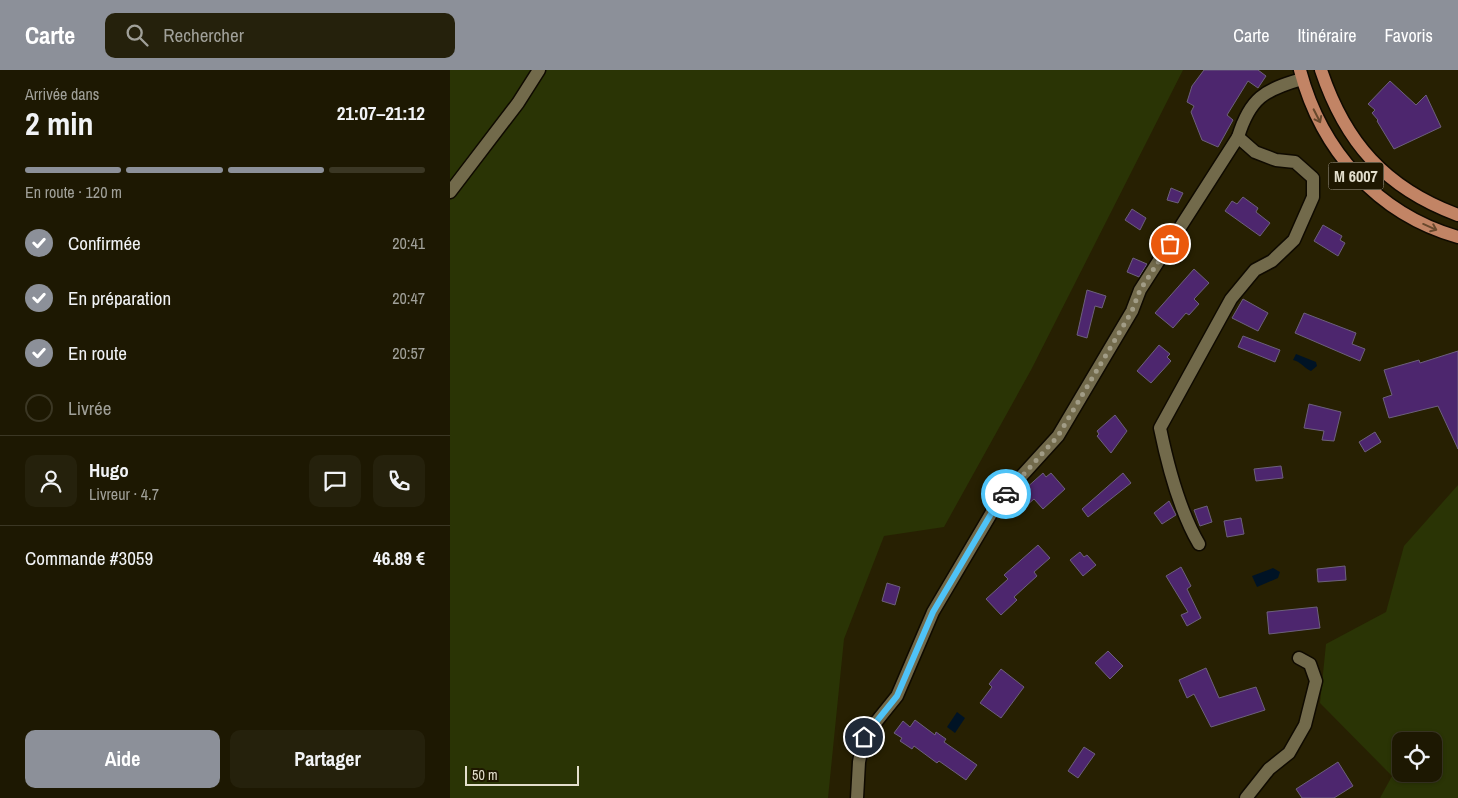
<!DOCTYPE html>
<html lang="fr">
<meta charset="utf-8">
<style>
:root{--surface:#1d1802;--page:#25210c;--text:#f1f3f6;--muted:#a0a099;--line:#3b3724;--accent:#8c9099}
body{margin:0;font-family:"Archivo Narrow",sans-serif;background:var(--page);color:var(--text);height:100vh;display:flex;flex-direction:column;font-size:19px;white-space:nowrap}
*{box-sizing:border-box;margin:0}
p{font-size:16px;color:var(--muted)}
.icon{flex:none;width:28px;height:28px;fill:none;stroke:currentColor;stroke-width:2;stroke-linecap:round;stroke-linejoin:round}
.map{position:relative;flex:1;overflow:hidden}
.drawer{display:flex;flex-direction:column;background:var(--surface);width:450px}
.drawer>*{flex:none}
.controls{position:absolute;left:942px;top:662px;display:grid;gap:10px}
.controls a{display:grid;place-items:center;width:50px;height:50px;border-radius:10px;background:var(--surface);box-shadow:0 1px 4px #0004,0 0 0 1px var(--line);font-size:25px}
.scale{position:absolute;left:15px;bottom:12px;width:114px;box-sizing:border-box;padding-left:5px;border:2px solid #e3dfcd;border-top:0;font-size:14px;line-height:18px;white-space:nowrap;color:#e3dfcd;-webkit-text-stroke:4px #1e1700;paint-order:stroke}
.pin{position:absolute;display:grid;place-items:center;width:42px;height:42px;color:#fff;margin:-21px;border:2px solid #fff;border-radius:50%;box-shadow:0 1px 5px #0007}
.courier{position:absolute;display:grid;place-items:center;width:50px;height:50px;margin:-25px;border:4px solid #4fc3f7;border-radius:50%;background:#fff;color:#222;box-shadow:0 1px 6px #0007}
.overview em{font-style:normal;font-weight:700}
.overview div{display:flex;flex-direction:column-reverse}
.overview{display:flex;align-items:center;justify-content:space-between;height:85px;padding:0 25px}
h1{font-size:32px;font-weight:700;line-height:38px}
.bar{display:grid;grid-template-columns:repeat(4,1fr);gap:8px 5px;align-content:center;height:60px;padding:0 25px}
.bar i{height:6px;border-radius:4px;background:var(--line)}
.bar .on{background:var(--accent)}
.bar p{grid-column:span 4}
.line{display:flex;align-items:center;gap:12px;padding:0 25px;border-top:1px solid var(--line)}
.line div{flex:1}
.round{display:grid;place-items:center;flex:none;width:52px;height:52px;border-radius:10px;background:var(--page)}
ol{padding:0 25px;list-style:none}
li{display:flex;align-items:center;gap:15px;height:55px}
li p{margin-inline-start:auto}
li .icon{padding:5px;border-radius:50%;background:var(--accent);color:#fff;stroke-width:4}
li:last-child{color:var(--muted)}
li i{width:28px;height:28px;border:2px solid var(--line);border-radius:50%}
.button{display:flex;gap:10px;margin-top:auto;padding:10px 25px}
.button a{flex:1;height:58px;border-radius:10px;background:var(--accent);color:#fff;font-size:20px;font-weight:700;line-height:58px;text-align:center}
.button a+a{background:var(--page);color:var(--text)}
header{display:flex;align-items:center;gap:30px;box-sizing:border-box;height:70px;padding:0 25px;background:var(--accent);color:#fff}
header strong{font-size:24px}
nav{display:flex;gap:28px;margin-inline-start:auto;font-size:18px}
.search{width:350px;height:45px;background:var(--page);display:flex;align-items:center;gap:12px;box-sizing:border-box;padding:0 18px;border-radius:10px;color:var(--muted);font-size:19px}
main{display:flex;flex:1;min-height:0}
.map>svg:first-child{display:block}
.green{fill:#2a3405;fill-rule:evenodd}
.water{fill:#001325}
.building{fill:#4d266e;stroke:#6d607c}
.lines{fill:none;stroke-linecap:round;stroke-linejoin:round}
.minor-casing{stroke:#0f0a00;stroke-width:15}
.major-casing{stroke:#0f0a00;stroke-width:15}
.minor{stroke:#726a4b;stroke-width:12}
.major{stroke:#c28465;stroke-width:12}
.oneway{stroke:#68482d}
.done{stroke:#a19c86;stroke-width:5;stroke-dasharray:0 9}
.route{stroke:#4fc3f7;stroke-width:6}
.labels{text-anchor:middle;stroke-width:4.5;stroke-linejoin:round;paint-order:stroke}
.shield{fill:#1e1700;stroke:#a8a390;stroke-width:1}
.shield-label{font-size:16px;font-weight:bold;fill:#e3dfcd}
</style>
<header>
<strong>Carte</strong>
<div class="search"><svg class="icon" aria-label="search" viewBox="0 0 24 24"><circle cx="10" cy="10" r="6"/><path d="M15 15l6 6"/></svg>Rechercher</div>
<nav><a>Carte</a><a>Itinéraire</a><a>Favoris</a></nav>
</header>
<main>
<section class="drawer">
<div class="overview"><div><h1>2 min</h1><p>Arrivée dans</p></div><em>21:07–21:12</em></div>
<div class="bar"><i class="on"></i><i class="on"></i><i class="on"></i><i></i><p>En route · 120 m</p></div>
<ol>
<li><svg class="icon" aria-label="check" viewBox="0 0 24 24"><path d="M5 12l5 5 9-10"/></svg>Confirmée<p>20:41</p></li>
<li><svg class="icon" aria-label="check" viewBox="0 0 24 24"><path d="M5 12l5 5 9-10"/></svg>En préparation<p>20:47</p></li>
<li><svg class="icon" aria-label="check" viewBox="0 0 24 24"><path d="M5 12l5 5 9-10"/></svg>En route<p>20:57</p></li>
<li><i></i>Livrée</li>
</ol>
<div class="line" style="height:90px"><a class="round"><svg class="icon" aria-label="person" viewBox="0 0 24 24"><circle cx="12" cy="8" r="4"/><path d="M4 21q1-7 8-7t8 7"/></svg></a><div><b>Hugo</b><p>Livreur · 4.7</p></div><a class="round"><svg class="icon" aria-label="chat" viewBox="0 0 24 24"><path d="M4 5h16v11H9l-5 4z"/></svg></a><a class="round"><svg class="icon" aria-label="phone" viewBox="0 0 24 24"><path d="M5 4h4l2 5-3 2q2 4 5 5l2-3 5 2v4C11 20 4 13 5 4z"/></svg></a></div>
<div class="line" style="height:65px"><div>Commande #3059</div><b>46.89 €</b></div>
<div class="button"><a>Aide</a><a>Partager</a></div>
</section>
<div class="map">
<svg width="1008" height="728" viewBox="0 0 1008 728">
<rect width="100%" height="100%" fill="#272002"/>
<g class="green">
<polygon points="0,0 733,0 581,300 494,457 434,466 394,569 378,728 0,728"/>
<path d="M1008 415V728H930L942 706 870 633 876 574 936 542 954 476ZM951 671H984V704H951Z"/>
</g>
<g class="water">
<path d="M846 284 866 292 867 296 861 301C854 298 850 291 843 290Z"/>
<polygon points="823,498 830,502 828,508 807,517 802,506"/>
<polygon points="507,642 515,648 505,663 497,657"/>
</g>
<g class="building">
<polygon points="754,0 808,0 816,6 808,18 798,11 777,45 783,50 768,77 752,70 741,42 744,36 737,32 742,16"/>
<polygon points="940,11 966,35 976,25 991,57 944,79 927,51 928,50 922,43 925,40 918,34"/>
<polygon points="721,118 733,123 728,133 717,130"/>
<polygon points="793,127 808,138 806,142 820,153 810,166 775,141 782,131 787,134"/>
<polygon points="682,139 696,148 690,160 675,150"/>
<polygon points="873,155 892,166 890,170 895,173 888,186 864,171"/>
<polygon points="683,188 697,194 689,207 677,202"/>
<polygon points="744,199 759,213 744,229 749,234 739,245 736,243 723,258 705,243"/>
<polygon points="637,220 656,226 652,238 645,236 637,268 627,265"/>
<polygon points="793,229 818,243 808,261 782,248"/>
<polygon points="854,243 906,263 902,274 915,279 910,291 845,263"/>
<polygon points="793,266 830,280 825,292 788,277"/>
<polygon points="709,275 720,284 717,287 721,291 701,313 687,301"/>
<polygon points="1008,281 1008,379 988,336 939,348 933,328 942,325 934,300 969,290 970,293"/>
<polygon points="859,334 891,342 884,371 872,370 874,361 854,358"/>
<polygon points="665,345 677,361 661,383 647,366 649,364 647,361"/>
<polygon points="925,362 931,372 915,382 909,372"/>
<polygon points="831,396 833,408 806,411 804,399"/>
<polygon points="593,403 596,407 601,403 615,419 593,439 584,429 562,448 553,439 555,437"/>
<polygon points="673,403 681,413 638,447 632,439"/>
<polygon points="719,431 726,445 712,454 704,443"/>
<polygon points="757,436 762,452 750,456 744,440"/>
<polygon points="791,448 794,464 777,467 774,451"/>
<polygon points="588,475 600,488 584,502 587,506 564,527 567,530 551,545 536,529 558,509 554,505"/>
<polygon points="630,482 634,487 637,485 646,495 633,506 620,490"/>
<polygon points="895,496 896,510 868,512 867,499"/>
<polygon points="731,497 741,516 737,519 751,548 737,556 731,545 738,542 716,506"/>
<polygon points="437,513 450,517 445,535 432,531"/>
<polygon points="867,537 870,558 819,564 817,542"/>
<polygon points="658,581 673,596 660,609 645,593"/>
<polygon points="756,598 769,628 806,617 815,640 761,657 744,624 737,628 729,610"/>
<polygon points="551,599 574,617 551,648 530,633 542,617 539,614"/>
<polygon points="465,650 485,665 486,662 496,669 494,672 527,695 516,710 489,691 487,693 464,676 462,679 450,671 452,668 444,663 453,651 460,657"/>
<polygon points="634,677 645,684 628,708 618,701"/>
<polygon points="888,692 903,716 884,728 852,728 846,719"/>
</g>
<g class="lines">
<defs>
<g id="minor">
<polyline points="0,122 68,33 89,0"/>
<path d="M749 474C729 440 718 397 710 358L781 229 805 200 822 191 844 170 863 127V108L845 92 826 90 805 82 788 67"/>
<path d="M407 728 409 692 414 667 447 626 483 542 548 432 608 366 682 241 690 220 788 67C800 28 814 20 852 9"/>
<polyline points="796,728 819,699 839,683 855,655 866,611 860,594 849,588"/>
</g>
<g id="major">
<path d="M850 0C871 80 927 144 1008 167"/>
<path d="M871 0C895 72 935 118 1008 145"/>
</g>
</defs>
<use href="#minor" class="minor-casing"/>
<use href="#major" class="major-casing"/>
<use href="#minor" class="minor"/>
<use href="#major" class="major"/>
</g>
<defs><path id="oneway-shaft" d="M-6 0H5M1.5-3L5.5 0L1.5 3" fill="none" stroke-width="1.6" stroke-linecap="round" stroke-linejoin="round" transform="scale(1.25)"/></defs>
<g class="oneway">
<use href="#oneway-shaft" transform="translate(867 46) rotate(63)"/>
<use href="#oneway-shaft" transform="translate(980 157) rotate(24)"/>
</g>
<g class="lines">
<polyline class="done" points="556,424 608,366 682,241 690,220 720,174"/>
<polyline class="route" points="414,667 447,626 483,542 548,432 556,424"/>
</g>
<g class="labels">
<rect class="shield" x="878.5" y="92.5" width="55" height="27" rx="4"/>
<g class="shield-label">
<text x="906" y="112">M 6007</text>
</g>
</g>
</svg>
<div class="controls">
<a><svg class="icon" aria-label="locate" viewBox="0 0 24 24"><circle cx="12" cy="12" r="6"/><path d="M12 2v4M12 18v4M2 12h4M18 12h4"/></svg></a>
</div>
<div class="scale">50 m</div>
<div class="pin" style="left:720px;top:174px;background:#ea580c"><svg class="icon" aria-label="bag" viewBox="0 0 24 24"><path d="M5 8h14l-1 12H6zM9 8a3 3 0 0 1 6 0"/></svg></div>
<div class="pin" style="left:414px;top:667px;background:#1f2937"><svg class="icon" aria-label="home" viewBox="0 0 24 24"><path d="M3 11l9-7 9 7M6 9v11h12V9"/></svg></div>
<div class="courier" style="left:556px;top:424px"><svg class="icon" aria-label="car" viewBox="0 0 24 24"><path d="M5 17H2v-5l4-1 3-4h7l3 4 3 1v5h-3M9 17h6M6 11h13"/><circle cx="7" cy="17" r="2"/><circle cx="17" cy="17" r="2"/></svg></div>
</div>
</main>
